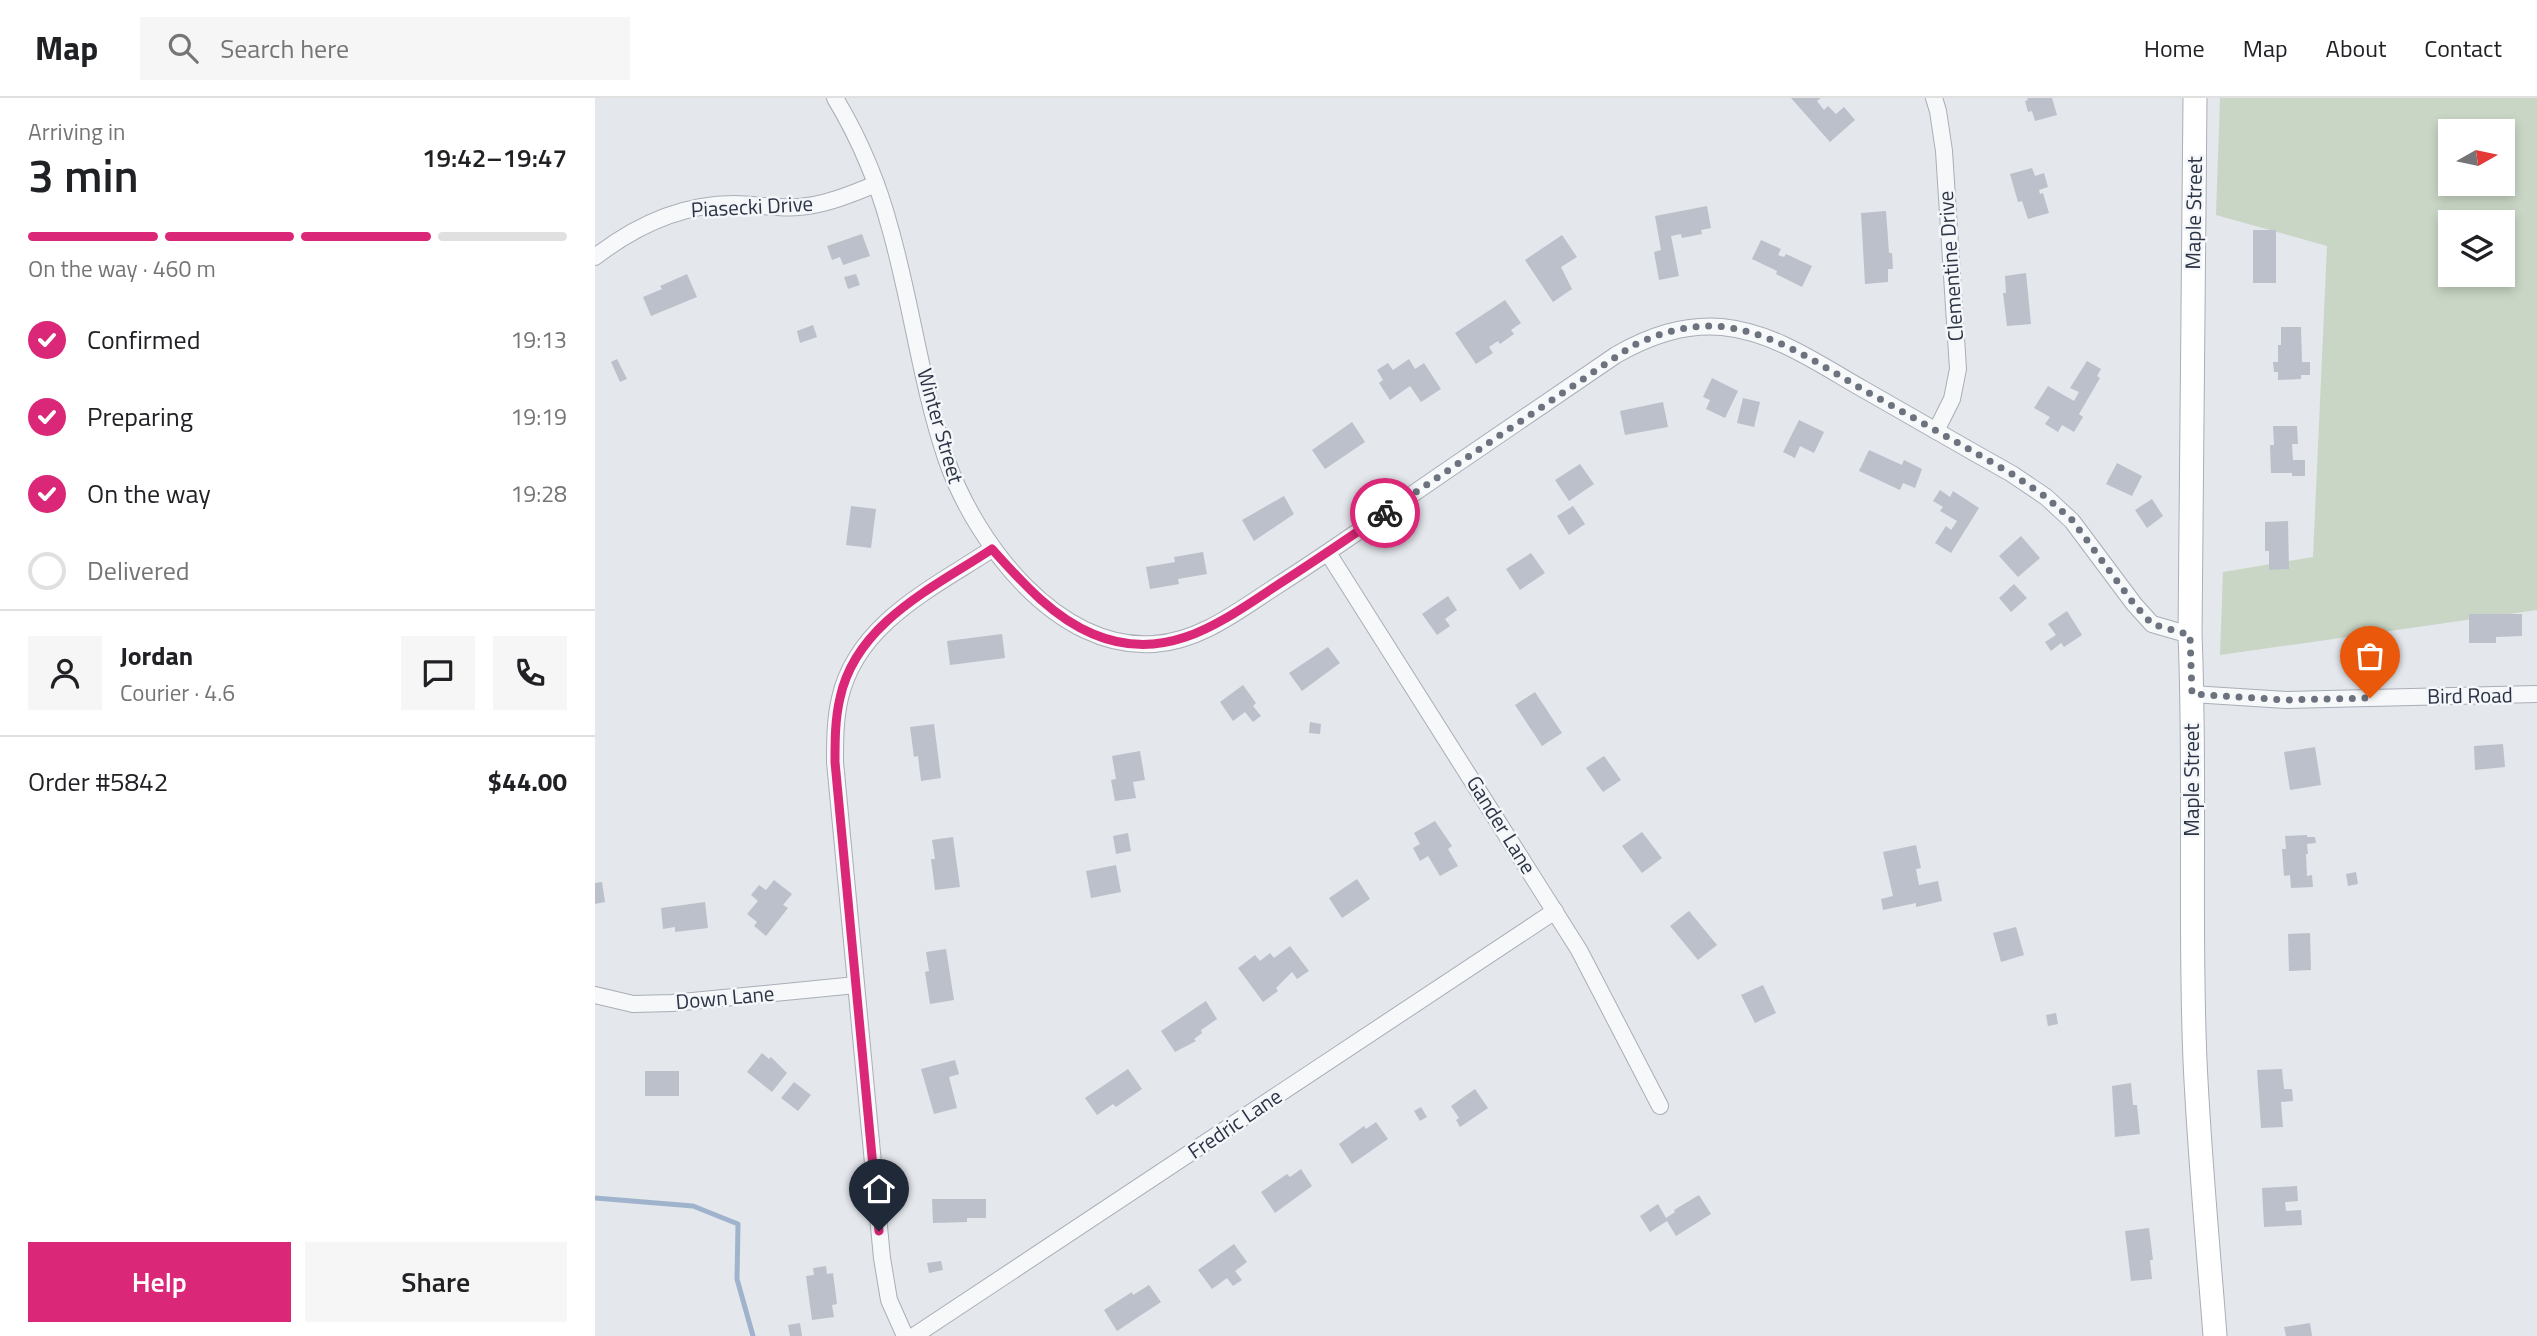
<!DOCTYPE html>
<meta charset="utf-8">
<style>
:root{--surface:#fff;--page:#f6f6f6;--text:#202124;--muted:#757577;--line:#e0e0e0;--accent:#db2777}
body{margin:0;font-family:"Titillium Web",sans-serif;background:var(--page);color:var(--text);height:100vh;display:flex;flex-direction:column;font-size:26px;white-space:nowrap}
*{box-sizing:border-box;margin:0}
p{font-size:23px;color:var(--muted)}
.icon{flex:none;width:38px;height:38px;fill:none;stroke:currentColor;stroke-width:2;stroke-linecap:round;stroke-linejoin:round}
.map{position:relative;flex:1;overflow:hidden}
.details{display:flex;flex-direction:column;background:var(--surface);width:595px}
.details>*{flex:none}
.needle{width:46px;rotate:81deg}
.tools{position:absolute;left:1843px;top:21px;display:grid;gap:14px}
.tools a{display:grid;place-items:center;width:77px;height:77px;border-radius:0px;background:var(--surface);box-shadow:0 4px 10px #0003;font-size:35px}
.pin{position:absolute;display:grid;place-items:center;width:60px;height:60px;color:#fff;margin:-72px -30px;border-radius:50% 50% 50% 0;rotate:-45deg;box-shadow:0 0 7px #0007}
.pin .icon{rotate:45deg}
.courier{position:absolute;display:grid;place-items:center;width:70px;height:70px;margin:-35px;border:5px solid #db2777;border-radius:50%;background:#fff;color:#222;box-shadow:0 2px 9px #0007}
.summary em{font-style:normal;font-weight:600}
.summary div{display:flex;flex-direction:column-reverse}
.summary{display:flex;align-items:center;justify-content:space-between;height:119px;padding:0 28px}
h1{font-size:46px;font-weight:600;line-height:52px}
.bar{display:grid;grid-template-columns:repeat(4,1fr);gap:10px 7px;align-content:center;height:84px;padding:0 28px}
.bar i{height:9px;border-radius:5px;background:var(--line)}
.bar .active{background:var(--accent)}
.bar p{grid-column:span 4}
.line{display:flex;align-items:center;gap:18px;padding:0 28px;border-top:2px solid var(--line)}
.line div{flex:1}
.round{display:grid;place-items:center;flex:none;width:74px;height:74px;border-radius:0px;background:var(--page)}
ol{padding:0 28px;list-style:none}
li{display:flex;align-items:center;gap:21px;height:77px}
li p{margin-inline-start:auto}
li .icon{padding:7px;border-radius:50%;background:var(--accent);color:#fff;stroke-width:4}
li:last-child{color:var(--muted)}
li i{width:38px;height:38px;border:4px solid var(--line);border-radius:50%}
.cta{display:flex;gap:14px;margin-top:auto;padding:14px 28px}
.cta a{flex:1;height:80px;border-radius:0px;background:var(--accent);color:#fff;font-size:28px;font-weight:600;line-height:80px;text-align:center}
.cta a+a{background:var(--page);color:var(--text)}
header{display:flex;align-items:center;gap:42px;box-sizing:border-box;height:98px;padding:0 35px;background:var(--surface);border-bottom:2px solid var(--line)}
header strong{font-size:33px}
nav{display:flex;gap:38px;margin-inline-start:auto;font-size:24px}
.search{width:490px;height:63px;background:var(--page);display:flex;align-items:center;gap:18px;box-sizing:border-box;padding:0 24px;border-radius:0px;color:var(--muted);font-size:26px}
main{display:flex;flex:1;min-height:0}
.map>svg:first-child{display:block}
.green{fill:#c9d6c5;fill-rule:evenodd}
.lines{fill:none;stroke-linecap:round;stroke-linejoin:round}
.stream{stroke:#9fb4cc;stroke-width:5}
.building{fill:#bbc0ca}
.street-casing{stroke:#a9aeb7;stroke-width:18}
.secondary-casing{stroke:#a9aeb7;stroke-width:25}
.street{stroke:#f7f8fa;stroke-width:16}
.secondary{stroke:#fff;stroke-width:23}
.done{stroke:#6c737f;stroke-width:7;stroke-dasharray:0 12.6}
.route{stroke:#db2777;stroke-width:9}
.labels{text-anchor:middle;stroke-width:5;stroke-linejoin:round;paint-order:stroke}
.street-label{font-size:21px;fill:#2b3445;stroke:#f4f6f9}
</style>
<header>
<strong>Map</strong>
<div class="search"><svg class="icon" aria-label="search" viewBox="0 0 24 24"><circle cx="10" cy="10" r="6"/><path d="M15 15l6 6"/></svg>Search here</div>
<nav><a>Home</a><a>Map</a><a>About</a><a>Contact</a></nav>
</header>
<main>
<section class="details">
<div class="summary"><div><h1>3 min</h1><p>Arriving in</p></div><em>19:42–19:47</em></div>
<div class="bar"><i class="active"></i><i class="active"></i><i class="active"></i><i></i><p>On the way · 460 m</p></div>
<ol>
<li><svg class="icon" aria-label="check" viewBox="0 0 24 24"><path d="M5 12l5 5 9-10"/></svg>Confirmed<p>19:13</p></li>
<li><svg class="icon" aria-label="check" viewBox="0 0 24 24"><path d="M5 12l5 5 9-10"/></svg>Preparing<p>19:19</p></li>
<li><svg class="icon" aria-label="check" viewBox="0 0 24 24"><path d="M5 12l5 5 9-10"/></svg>On the way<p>19:28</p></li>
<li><i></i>Delivered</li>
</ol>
<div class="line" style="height:126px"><a class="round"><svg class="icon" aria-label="person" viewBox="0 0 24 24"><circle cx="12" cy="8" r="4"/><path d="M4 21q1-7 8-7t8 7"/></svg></a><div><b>Jordan</b><p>Courier · 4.6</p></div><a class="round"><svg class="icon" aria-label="chat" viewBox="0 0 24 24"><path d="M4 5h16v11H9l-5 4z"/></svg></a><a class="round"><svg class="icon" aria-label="phone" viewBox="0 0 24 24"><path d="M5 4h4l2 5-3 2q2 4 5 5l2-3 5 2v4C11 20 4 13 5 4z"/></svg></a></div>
<div class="line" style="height:91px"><div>Order #5842</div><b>$44.00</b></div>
<div class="cta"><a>Help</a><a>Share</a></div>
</section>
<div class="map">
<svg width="1942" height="1238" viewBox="0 0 1942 1238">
<rect width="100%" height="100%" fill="#e4e7ec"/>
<path class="green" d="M1625 0H1942V512L1625 557 1628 474 1718 459 1732 148 1621 117ZM1855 33H1908V86H1855ZM1855 124H1908V177H1855Z"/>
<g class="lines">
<polyline class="stream" points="0,1100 98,1108 143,1126 142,1181 158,1238"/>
</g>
<g class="building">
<polygon points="1196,0 1226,0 1222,3 1229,12 1233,8 1241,16 1249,9 1260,22 1235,44"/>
<polygon points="1432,0 1457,0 1462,17 1440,23 1437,13 1433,14 1430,3 1433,2"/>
<polygon points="1437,70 1440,78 1449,75 1453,89 1444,92 1445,96 1448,95 1454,115 1433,121 1427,103 1423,104 1415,76"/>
<polygon points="1112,108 1116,130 1106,132 1107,136 1087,140 1086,136 1076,138 1084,178 1064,182 1059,154 1066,152 1060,118"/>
<polygon points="1291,113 1294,155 1297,155 1298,171 1293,171 1293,184 1270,186 1266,115"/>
<rect x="1658" y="132" width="23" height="53"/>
<polygon points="267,136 275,158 248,167 245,159 237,162 232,148"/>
<polygon points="967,137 982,159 966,169 977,191 958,204 930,162"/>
<polygon points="1166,142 1186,151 1183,157 1189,159 1191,156 1217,168 1207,189 1181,176 1182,173 1157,161"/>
<polygon points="1431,175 1436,226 1412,228 1408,195 1411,195 1410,178"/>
<polygon points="92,176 102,199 56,218 48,199 67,191 65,188"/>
<polygon points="261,176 265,187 253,191 249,179"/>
<polygon points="910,202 926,225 916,232 919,236 905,246 903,243 894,249 898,255 881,266 860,235"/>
<polygon points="218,227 222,239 205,245 202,233"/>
<polygon points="1686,229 1706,229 1707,264 1715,264 1715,277 1706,277 1706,281 1683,282 1683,274 1679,274 1678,264 1683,264 1683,247 1686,247"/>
<polygon points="22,261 32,281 25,284 16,264"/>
<polygon points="814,261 820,271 829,265 846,291 826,304 815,288 795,302 784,285 788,282 782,272 793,265 798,272"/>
<polygon points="1492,263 1506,271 1502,278 1505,280 1484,316 1488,319 1479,334 1467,327 1463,334 1450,326 1455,319 1439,310 1453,288 1479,303 1484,294 1475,290"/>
<polygon points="1117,280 1143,293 1130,320 1111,311 1115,302 1108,299"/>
<polygon points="1148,300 1165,304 1159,329 1142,325"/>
<polygon points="1068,304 1073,329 1030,337 1025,313"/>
<polygon points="1204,322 1229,334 1219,355 1205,348 1200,360 1188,354"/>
<polygon points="757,324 770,344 730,371 717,352"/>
<polygon points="1678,328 1702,328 1703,346 1697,346 1698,362 1710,362 1710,378 1697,378 1697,375 1676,375 1675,347 1679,347"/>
<polygon points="1274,352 1307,367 1309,362 1327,371 1320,390 1308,385 1305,392 1264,373"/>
<polygon points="1522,365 1547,378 1537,398 1511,386"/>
<polygon points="985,366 999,386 974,403 960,382"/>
<polygon points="1345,392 1355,399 1358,393 1384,410 1356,455 1340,445 1351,428 1356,432 1362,423 1345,413 1348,409 1338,403"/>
<polygon points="689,398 699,416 659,443 647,422"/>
<polygon points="1557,401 1568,418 1552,430 1540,412"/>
<polygon points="256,408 281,411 276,450 251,447"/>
<polygon points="978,408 990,426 974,437 962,418"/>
<polygon points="1693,423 1694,471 1674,472 1674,453 1670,453 1670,424"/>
<polygon points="1426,438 1445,460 1423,479 1404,458"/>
<polygon points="608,454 612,476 583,481 584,486 555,491 551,469 580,464 579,459"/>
<polygon points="936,455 950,475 925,492 911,471"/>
<polygon points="1419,486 1432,500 1416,514 1404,500"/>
<polygon points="853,498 862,512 850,521 855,528 842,537 827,516"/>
<polygon points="1472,513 1487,537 1469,549 1466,545 1456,553 1450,544 1461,537 1453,526"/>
<polygon points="1874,516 1927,516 1927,538 1901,539 1901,545 1874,545"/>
<polygon points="407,536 410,560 355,567 352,543"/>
<polygon points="733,549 745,565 707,593 694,575"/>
<polygon points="648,587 661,605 658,608 666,618 658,624 650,614 638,623 625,604"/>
<polygon points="940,594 967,635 947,648 920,607"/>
<polygon points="715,624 726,626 725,636 714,635"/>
<polygon points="339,626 346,680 326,683 323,658 319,659 315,629"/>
<polygon points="1908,646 1910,669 1880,672 1879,648"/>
<polygon points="1720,649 1726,687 1695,692 1689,654"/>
<polygon points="545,653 550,682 538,684 541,700 520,703 516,682 521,681 517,658"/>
<polygon points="1009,658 1026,682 1008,694 991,670"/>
<polygon points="840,723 857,748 853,751 863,768 845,778 833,758 825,763 818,750 825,746 819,735"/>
<polygon points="1047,734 1067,760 1047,775 1027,748"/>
<polygon points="533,735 536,753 521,756 518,738"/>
<polygon points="1712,737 1712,739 1720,739 1721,745 1712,746 1713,756 1711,756 1712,778 1717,777 1718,789 1696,790 1695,777 1689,778 1687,751 1691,751 1690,738"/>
<polygon points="358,739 365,789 340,792 336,761 340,761 337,742"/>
<polygon points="1321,747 1326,770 1321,771 1324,787 1343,783 1347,803 1321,809 1321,805 1288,812 1286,801 1298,798 1288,754"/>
<polygon points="521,767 526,794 496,800 491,773"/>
<polygon points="1761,774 1763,786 1753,788 1751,776"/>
<polygon points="762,781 775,801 747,820 734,800"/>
<polygon points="179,782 197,796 188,807 193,810 171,838 159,828 162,824 152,816 163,803 156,797 164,787 171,792"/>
<polygon points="7,784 10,804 0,806 0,785"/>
<polygon points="110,804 113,830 80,834 80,829 68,831 66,810"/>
<polygon points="1094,813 1122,847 1103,862 1075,828"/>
<polygon points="1421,829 1429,857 1406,864 1398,835"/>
<polygon points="1715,835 1716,872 1694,873 1693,836"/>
<polygon points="695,848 714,873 702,881 697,874 681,890 683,893 668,904 643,870 660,857 665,863 675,855 679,860"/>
<polygon points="351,851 359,902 335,906 330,874 334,873 331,854"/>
<polygon points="1168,887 1181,915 1160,925 1146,897"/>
<polygon points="611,903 622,921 606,932 607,935 599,941 601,943 580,954 566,933"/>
<polygon points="1461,915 1463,926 1453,928 1451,917"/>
<polygon points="167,955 174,961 176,959 192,975 177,994 152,974"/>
<polygon points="360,962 364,976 354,979 362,1010 339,1016 326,971"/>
<polygon points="533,971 547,991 521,1009 518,1006 502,1017 490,1000"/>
<polygon points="1687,971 1689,991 1697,991 1698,1003 1686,1004 1688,1029 1666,1030 1662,972"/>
<rect x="50" y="973" width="34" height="25"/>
<polygon points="199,984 216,997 203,1013 186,1000"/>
<polygon points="1536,985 1538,1007 1542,1007 1545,1036 1520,1039 1517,988"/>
<polygon points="880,991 893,1010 865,1029 861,1022 864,1020 856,1008"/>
<polygon points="826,1009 832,1019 825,1023 819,1013"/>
<polygon points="781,1024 793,1041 757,1066 744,1046 769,1028 771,1031"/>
<polygon points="706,1071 717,1088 680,1115 666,1094 692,1076 695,1079"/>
<polygon points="1702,1088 1703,1103 1690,1104 1691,1113 1706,1112 1707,1127 1669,1129 1667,1090"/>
<polygon points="1104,1097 1116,1116 1081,1138 1072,1123 1055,1134 1045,1118 1063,1106 1071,1120 1080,1114 1079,1112"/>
<polygon points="337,1101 391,1101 391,1120 372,1120 372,1124 338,1125"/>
<polygon points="1554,1130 1558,1162 1555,1162 1557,1181 1536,1183 1530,1133"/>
<polygon points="639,1146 652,1164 640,1173 647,1182 638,1188 632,1180 617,1191 603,1172"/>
<polygon points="346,1163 348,1172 334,1175 332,1165"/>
<polygon points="231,1168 232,1176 238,1175 242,1206 237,1207 239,1219 217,1222 211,1178 219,1177 218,1170"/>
<polygon points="554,1187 566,1204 522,1233 509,1212 537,1194 538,1197"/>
<polygon points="205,1225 207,1238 195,1238 193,1227"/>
<polygon points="1715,1225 1717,1238 1691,1238 1689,1229"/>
</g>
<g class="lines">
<defs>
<g id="street">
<path d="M240 0C264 40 283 85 295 130 317 207 326 287 352 363 381 445 462 553 559 546 605 543 643 513 680 489 713 468 745 446 777 424 858 368 939 313 1021 257 1054 238 1088 226 1127 229 1179 234 1224 266 1268 291 1317 319 1367 348 1417 376L1451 399 1477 423 1539 506 1557 526 1595 537"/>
<polyline points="1339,0 1343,13 1349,53 1363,271 1357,301 1341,333"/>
<path d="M0 159C40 128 87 106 139 106 160 106 182 111 204 109 231 107 256 96 281 86"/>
<polyline points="733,455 984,852 1065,1008"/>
<polyline points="1597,596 1691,602 1942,596"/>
<polyline points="0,897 38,906 77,905 261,887"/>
<path d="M310 1238 294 1202 287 1160 240 664C240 643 240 621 245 600 262 525 338 490 397 451"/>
<polyline points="319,1238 960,813"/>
</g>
<path id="secondary" d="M1600 0 1595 537C1601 679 1594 821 1600 962 1604 1054 1613 1146 1620 1238"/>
</defs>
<use href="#street" class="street-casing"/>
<use href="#secondary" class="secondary-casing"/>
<use href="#street" class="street"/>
<use href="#secondary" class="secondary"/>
</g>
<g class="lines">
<path class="done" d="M790 415 1037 248C1066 234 1098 225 1130 229 1181 236 1224 266 1267 291 1317 319 1367 347 1417 376L1451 399 1477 422 1539 506 1557 526 1595 537 1597 596 1691 602 1775 600"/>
<path class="route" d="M284 1133 240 664C240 643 240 621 245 600 261 525 338 490 397 451 426 483 457 519 498 536 571 567 626 524 684 486 720 463 755 439 790 415"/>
</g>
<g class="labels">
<g class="street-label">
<text transform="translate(157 109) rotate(-3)" y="7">Piasecki Drive</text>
<text transform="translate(1599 115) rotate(-89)" y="7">Maple Street</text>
<text transform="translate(1356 168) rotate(-94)" y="7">Clementine Drive</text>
<text transform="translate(345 328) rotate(74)" y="7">Winter Street</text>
<text transform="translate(1875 598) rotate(-1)" y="7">Bird Road</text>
<text transform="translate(1597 682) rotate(-90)" y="7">Maple Street</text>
<text transform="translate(906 727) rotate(58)" y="7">Gander Lane</text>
<text transform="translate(130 900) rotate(-5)" y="7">Down Lane</text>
<text transform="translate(640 1026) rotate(-34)" y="7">Fredric Lane</text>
</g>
</g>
</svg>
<div class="tools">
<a><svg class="needle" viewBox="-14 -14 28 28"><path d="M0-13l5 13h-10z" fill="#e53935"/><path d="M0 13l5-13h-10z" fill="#757577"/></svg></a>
<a><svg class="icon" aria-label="layers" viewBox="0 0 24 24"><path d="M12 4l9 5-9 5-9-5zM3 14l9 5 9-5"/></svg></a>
</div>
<div class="pin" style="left:1775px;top:600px;background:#ea580c"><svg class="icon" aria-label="bag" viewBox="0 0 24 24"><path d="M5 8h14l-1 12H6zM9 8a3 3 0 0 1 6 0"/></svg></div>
<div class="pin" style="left:284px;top:1133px;background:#1f2937"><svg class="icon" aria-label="home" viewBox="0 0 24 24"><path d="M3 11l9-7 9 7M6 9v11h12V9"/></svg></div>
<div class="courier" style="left:790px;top:415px"><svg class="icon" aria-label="bike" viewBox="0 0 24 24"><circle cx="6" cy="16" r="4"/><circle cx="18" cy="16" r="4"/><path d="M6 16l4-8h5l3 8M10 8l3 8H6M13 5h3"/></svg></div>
</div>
</main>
